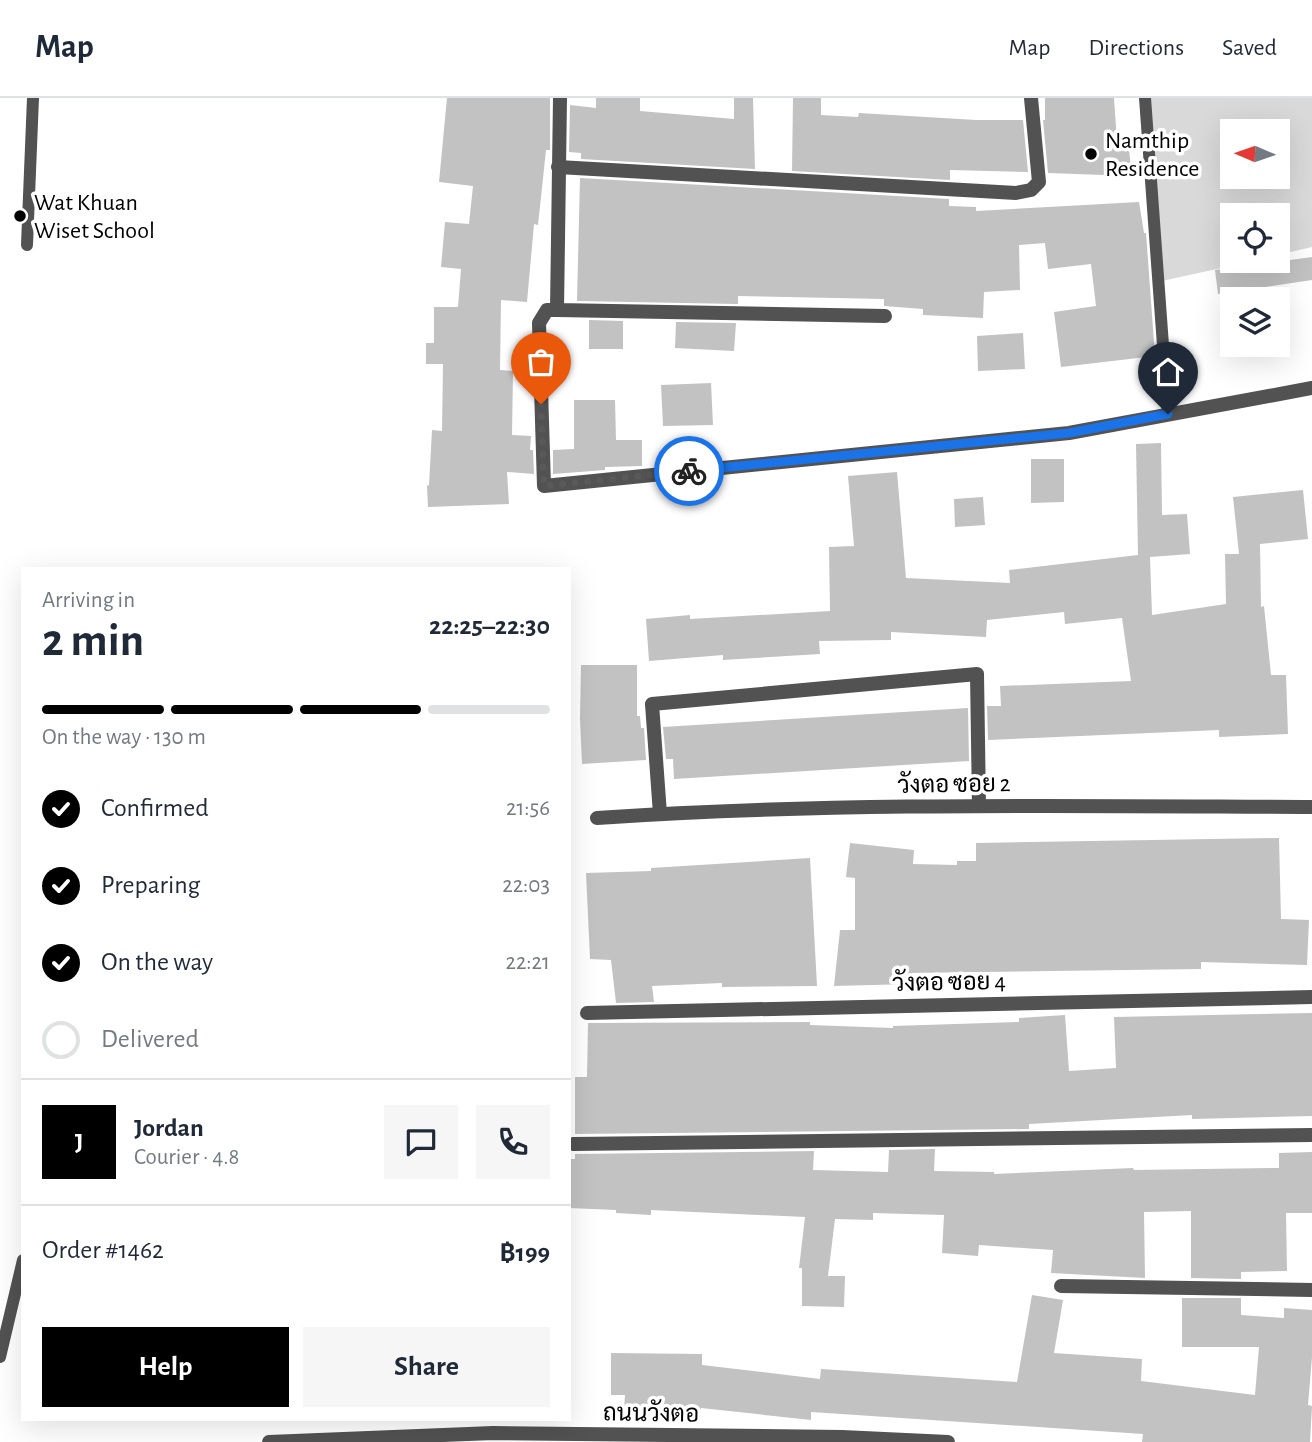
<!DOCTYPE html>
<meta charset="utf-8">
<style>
:root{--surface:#fff;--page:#f6f6f7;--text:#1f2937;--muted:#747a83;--line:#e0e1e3;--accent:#000}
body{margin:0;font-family:"Alegreya Sans",Sarabun,sans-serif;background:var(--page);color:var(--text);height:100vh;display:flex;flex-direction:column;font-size:26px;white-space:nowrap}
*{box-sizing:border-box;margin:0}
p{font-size:23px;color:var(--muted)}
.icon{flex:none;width:38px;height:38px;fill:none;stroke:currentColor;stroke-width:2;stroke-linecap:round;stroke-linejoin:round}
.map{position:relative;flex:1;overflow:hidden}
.drawer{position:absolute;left:21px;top:469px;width:550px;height:854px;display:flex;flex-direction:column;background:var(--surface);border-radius:0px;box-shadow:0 7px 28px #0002}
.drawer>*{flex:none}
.needle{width:46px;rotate:272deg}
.fabs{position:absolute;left:1220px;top:21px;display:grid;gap:14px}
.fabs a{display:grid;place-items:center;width:70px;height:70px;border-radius:0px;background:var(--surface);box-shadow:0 7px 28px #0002;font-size:35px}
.pin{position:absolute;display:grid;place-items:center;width:60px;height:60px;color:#fff;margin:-72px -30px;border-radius:50% 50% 50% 0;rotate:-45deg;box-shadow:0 0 7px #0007}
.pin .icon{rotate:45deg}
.courier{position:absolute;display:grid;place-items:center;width:70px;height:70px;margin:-35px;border:5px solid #1a73e8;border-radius:50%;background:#fff;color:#222;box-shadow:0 2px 9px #0007}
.headline em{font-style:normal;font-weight:600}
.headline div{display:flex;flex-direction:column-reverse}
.headline{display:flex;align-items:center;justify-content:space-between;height:119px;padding:0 21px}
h1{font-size:46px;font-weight:600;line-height:52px}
.bar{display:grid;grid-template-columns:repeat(4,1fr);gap:10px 7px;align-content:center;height:84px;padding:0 21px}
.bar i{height:9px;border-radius:5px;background:var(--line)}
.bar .on{background:var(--accent)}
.bar p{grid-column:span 4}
.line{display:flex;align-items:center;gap:18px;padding:0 21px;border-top:2px solid var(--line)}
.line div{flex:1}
.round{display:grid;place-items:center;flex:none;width:74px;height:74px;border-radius:0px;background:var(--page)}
ol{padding:0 21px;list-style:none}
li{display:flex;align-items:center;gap:21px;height:77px}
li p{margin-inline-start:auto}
li .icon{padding:7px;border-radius:50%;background:var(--accent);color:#fff;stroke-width:4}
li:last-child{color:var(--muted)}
li i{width:38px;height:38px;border:4px solid var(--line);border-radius:50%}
.action{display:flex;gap:14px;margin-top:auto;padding:14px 21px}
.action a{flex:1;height:80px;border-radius:0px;background:var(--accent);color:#fff;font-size:28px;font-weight:600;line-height:80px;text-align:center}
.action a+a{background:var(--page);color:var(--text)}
header{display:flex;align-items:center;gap:42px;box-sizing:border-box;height:98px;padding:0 35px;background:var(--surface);border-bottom:2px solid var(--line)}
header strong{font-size:33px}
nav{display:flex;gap:38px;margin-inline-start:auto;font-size:24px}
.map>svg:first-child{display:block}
.green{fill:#d9d9d9;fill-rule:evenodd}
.building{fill:#c2c2c2}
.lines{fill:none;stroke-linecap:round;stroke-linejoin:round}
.lane{stroke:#525252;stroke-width:12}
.street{stroke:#525252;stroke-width:14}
.done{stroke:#595959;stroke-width:7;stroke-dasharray:0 12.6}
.route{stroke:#1a73e8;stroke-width:9}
.poi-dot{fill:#000;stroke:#fff;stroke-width:2.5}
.labels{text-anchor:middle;stroke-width:7;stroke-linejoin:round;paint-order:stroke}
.poi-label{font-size:24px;fill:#000;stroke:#fff;text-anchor:start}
.street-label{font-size:24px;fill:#000;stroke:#fff}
</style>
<header>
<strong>Map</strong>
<nav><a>Map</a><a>Directions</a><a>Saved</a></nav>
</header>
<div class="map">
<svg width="1312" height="1344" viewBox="0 0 1312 1344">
<rect width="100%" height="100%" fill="#fff"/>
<path class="green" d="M1150 0H1312V149L1278 157V117H1232V163H1253L1162 183ZM1232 33H1278V79H1232Z"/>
<g class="building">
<polygon points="447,0 550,0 550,52 546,52 538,127 534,126 527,204 501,202 500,272 513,273 512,337 531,338 530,352 533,352 534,376 507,374 509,406 428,409 427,388 429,387 432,332 442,333 443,266 426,266 426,245 434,245 434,209 458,209 461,171 441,169 445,124 469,126 473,88 439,84"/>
<polygon points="596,0 640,0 640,13 734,21 734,0 753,0 755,71 581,61 581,55 569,54 570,7 596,10"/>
<polygon points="793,0 821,0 821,17 858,19 859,15 976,22 1023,22 1028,74 950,72 950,82 792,73"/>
<polygon points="1045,0 1114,0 1117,44 1128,43 1132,78 1048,75 1043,22 1045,22"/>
<polygon points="580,80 949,101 949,108 976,109 976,113 1139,104 1144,135 1146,135 1155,258 1061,269 1054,214 1096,208 1091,166 1048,171 1045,145 1019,147 1020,192 984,194 983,220 923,217 923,211 884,208 884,201 738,198 738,206 577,203"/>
<polygon points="1312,159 1312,182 1218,196 1215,172"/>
<polygon points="589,222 623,223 623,251 589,251"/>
<polygon points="676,224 736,225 734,253 675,250"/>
<polygon points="1023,235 1025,271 978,273 977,238"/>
<polygon points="711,285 713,327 663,328 661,287"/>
<polygon points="574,302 615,302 616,342 642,342 642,368 605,369 605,372 553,376 553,352 574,351"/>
<polygon points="1161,345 1162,417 1187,416 1190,456 1150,459 1152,517 1226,506 1225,456 1239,456 1233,399 1303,392 1308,441 1260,446 1261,509 1264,508 1271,577 1286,577 1288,636 1219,639 1219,632 988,642 987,608 1001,608 1000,588 1131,583 1122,520 1065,526 1064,514 987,522 986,539 891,534 891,542 819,543 820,556 723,562 723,557 649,563 646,521 690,517 690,521 830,513 829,449 854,448 848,378 897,374 906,480 1010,485 1009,472 1138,457 1136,346"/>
<polygon points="1031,361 1064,361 1064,404 1031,405"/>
<polygon points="983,399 985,427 955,429 954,401"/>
<polygon points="581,567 637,567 637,618 640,618 641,630 644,630 646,662 582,666 580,621"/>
<polygon points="968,610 969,663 674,681 673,661 666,661 663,629"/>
<polygon points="1279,740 1281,821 1309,822 1307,867 1201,864 1201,871 911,875 911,886 834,888 840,832 855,832 855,780 846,779 850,745 914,752 913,766 957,767 957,763 976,763 976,745"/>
<polygon points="810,760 817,888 722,889 722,885 652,888 654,904 616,905 611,862 590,861 586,775 651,773 651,770"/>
<polygon points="1312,915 1312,1018 1192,1021 1192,1017 1029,1026 1029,1031 575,1036 575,979 587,979 588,925 810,924 810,927 893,930 893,928 1019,924 1019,920 1065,917 1069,973 1116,970 1114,919"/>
<polygon points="935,1051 934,1073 994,1074 994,1076 1133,1070 1134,1072 1279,1070 1279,1055 1312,1054 1312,1115 1286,1115 1287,1173 1241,1174 1241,1181 1191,1180 1191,1113 1144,1114 1145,1180 1051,1175 1053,1152 979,1147 978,1158 942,1155 944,1117 873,1115 873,1122 835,1121 828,1178 845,1178 844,1209 802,1208 802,1170 799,1170 805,1119 651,1112 651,1117 616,1115 616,1112 569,1110 569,1061 575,1061 575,1056 814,1053 813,1072 888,1074 889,1052"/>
<polygon points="1032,1197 1063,1202 1054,1255 1142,1261 1141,1283 1255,1297 1259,1249 1182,1249 1182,1200 1241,1200 1241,1217 1284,1220 1284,1210 1312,1212 1312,1259 1308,1307 1312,1308 1310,1344 1142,1344 1143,1336 811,1314 811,1322 701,1310 701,1314 624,1313 625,1297 611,1297 611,1255 702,1256 702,1267 820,1281 821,1271 1017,1284"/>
</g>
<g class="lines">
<g class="lane">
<polyline points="1145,0 1168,316"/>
<polyline points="27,147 33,0"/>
<polyline points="0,1259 23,1162"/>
</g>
<g class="street">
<polyline points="560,0 557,212 885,218"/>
<polyline points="558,69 1016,95 1031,92 1039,84 1031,0"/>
<polyline points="557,212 547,212 539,225 544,388 1069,335 1312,290"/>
<polyline points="660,716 652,606 977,576 979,708"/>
<path d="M597 720C835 704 1074 708 1312 709"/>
<polyline points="587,915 1312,899"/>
<polyline points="573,1046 1312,1037"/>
<polyline points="1061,1188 1312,1192"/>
<polyline points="269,1344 493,1335 842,1339 948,1344"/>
</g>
</g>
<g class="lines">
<polyline class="done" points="541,306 544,388 689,373"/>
<polyline class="route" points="689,373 1069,335 1168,316"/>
</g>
<g class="poi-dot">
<circle cx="1091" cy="56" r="7"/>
<circle cx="20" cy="118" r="7"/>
</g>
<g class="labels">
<g class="poi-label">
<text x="1105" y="50">Namthip<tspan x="1105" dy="28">Residence</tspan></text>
<text x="34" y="112">Wat Khuan<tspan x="34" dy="28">Wiset School</tspan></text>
</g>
<g class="street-label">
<text transform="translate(954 686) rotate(-1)" y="8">วังตอ ซอย 2</text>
<text transform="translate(949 884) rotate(-1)" y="8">วังตอ ซอย 4</text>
<text transform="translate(651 1315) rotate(1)" y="8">ถนนวังตอ</text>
</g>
</g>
</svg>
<div class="fabs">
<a><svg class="needle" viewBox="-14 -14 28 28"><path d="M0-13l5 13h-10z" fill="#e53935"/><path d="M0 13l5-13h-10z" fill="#747a83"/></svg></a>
<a><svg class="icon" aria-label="locate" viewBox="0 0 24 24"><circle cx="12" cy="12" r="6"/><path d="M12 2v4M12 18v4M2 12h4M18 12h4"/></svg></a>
<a><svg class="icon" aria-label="layers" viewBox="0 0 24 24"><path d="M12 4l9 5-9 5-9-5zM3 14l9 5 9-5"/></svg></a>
</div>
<div class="pin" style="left:541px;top:306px;background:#ea580c"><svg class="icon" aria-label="bag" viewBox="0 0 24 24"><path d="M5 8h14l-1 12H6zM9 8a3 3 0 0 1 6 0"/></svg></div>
<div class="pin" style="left:1168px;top:316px;background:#1f2937"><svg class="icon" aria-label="home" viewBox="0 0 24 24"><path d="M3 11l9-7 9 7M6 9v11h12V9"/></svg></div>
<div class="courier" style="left:689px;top:373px"><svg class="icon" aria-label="bike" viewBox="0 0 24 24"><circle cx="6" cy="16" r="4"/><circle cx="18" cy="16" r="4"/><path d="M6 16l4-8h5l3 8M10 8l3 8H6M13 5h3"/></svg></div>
<section class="drawer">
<div class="headline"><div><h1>2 min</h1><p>Arriving in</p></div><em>22:25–22:30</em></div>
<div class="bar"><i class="on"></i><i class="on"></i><i class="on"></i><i></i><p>On the way · 130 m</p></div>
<ol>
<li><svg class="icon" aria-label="check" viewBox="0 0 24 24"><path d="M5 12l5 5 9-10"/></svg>Confirmed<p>21:56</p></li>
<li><svg class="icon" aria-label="check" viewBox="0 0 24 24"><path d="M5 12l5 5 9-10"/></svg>Preparing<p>22:03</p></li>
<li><svg class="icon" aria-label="check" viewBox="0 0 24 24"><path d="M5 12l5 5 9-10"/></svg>On the way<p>22:21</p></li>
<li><i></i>Delivered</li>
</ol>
<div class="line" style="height:126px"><b class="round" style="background:var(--accent);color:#fff">J</b><div><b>Jordan</b><p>Courier · 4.8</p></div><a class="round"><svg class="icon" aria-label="chat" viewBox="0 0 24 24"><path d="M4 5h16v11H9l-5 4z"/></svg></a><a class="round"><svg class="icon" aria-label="phone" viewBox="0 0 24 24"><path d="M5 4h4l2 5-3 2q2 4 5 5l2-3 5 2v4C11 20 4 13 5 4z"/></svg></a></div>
<div class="line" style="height:91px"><div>Order #1462</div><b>฿199</b></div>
<div class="action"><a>Help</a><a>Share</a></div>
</section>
</div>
